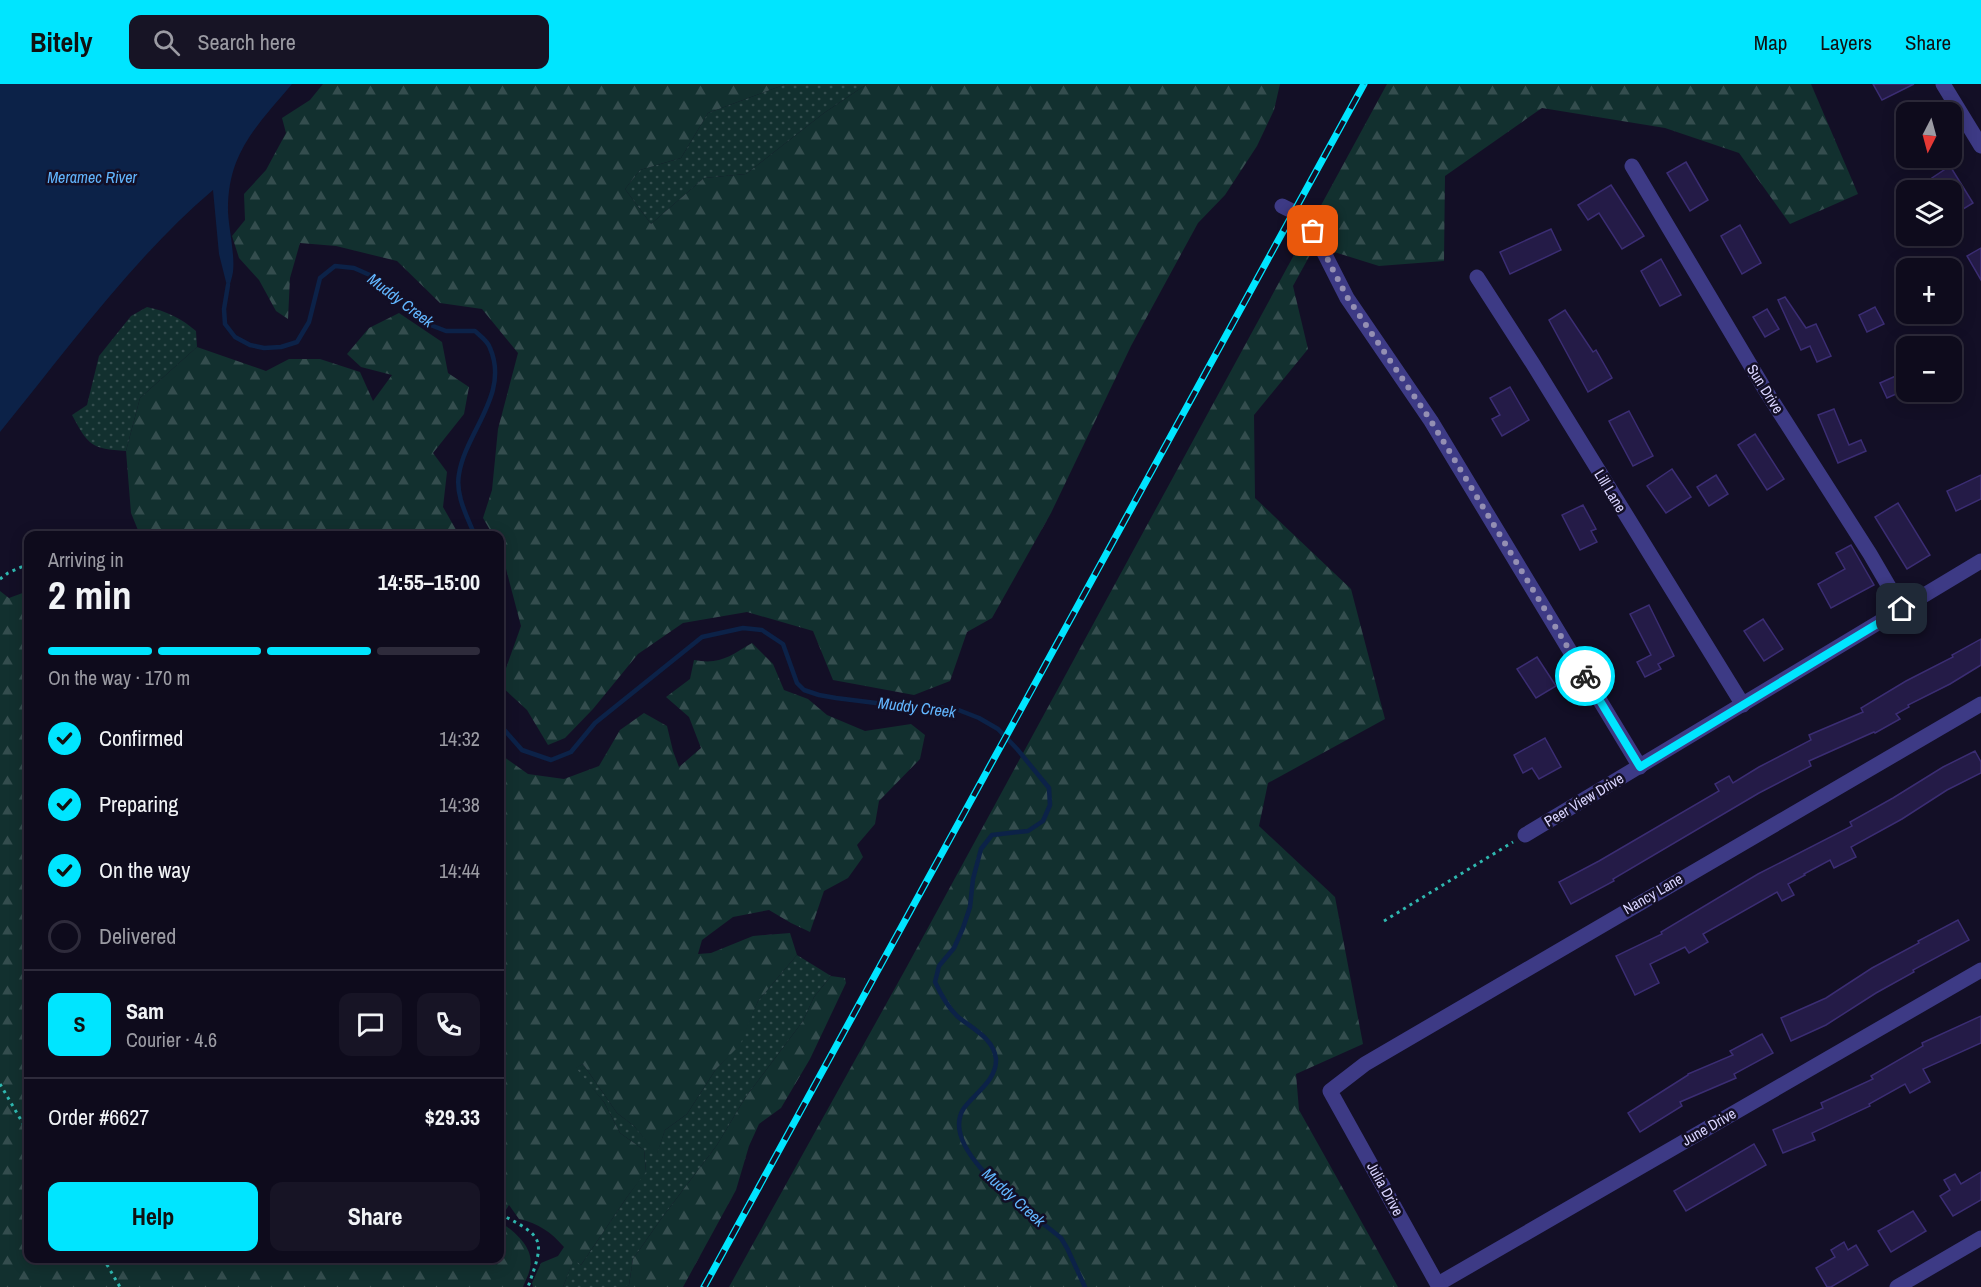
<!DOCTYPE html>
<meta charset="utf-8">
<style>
:root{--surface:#0e0b1c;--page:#171425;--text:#f1f3f6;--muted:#9b9ba3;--line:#2e2b3b;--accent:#00e5ff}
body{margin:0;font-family:"Archivo Narrow",sans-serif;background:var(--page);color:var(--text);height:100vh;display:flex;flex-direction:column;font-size:22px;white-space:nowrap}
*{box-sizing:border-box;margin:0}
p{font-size:20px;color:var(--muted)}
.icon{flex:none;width:33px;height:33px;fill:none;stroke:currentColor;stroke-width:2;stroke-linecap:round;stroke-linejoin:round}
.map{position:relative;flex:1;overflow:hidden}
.drawer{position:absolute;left:24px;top:447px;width:480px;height:732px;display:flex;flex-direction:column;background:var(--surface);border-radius:12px;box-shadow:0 3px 15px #0003,0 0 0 2px var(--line)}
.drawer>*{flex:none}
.needle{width:39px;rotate:186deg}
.buttons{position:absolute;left:1896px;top:18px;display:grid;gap:12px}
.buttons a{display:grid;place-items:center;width:66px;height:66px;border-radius:12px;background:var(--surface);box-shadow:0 3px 15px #0003,0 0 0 2px var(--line);font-size:30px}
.pin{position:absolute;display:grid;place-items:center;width:51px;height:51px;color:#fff;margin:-26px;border-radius:12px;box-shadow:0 3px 9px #0006}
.courier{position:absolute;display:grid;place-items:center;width:60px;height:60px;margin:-30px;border:4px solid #00e5ff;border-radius:50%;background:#fff;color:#222;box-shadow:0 2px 8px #0007}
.head em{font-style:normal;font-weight:700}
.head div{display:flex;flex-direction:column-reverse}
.head{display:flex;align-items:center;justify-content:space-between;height:102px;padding:0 24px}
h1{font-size:39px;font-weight:700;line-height:45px}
.bar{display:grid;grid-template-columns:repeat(4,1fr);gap:9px 6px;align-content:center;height:72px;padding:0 24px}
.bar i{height:8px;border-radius:4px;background:var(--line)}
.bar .on{background:var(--accent)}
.bar p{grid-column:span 4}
.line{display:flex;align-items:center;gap:15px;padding:0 24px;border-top:2px solid var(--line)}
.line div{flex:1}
.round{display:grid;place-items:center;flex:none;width:63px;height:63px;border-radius:12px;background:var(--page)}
ol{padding:0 24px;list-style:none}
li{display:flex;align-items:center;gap:18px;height:66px}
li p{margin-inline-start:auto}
li .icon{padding:6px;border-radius:50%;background:var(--accent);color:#111;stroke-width:4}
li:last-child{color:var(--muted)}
li i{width:33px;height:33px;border:3px solid var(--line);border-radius:50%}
.button{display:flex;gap:12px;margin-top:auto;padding:12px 24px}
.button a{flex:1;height:69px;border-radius:12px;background:var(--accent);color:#111;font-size:24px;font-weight:700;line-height:69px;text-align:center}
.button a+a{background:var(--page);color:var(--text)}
header{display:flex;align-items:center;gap:36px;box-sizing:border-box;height:84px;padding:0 30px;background:var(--accent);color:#111}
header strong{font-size:28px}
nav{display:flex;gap:33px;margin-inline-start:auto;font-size:21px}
.search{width:420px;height:54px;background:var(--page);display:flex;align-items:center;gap:15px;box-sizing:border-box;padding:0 21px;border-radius:12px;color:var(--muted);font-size:22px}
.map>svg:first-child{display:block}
.grass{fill:url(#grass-dots)}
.forest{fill:url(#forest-firs)}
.water{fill:#0c2248}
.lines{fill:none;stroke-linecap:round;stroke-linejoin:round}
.stream{stroke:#0c2248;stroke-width:4.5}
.building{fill:#241b47;stroke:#3b2d73;stroke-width:1.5}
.path{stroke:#2fb8b0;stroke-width:3;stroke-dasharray:3 4.5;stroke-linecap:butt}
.minor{stroke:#3d3a85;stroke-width:15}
.rail-casing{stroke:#00e5ff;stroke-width:7}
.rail{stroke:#130f26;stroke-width:4.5;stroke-dasharray:14;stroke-linecap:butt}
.done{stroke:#948fb3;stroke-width:6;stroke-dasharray:0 10.8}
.route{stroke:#00e5ff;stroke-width:8}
.labels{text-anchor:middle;stroke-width:5;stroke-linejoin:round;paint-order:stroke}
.street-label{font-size:15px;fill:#d9d4ff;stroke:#130f26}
.water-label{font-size:16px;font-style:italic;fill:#62b6ff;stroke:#130f26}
</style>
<header>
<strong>Bitely</strong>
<div class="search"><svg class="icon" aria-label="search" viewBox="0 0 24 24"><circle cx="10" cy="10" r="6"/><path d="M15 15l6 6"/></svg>Search here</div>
<nav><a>Map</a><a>Layers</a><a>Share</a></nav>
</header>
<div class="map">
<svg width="1981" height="1203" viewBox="0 0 1981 1203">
<defs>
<pattern id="grass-dots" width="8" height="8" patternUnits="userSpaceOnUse" patternTransform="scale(1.5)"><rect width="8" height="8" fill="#12302f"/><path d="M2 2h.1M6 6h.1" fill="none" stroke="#344d4e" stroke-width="1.8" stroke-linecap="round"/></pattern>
<pattern id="forest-firs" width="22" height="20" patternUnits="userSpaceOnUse" patternTransform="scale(1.5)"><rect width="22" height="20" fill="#12302f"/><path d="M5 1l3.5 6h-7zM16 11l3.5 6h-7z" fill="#344d4e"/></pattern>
</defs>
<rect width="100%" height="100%" fill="#130f26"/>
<g class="grass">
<polygon points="786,0 867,0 824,29 746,90 704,94 651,140 625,105 640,86 681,74 708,29"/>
<path d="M147 223C166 227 181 234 196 247L197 263 140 314 126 367C91 365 88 361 72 331L87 321 99 272 131 232Z"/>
<polygon points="797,871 831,892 814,913 803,937 745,1014 717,1061 661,1135 633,1175 629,1201 625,1203 563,1203 574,1174 581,1181 627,1113 646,1087 644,1066 620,1049 604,1018 575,984 583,980 617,1029 634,1042 657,1069 665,1046 687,1030 716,985 739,961 758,917"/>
</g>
<g class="forest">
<polygon points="323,0 786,0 708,29 681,74 640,86 625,105 651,140 704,94 746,90 824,29 867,0 1280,0 1274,26 1257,62 1225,111 1198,139 1131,262 1051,429 992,534 967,548 950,597 914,611 833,596 813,547 747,528 683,539 638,570 593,625 565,654 548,661 527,626 500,601 521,542 500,462 500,452 493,451 483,434 492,406 498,345 518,269 482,225 440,219 397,177 336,162 300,159 290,194 288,235 276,227 259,196 239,174 232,152 245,136 244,110 266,86 286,49 282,34 310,16"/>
<polygon points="1387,0 1811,0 1858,110 1790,140 1739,69 1665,44 1542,24 1445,92 1444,177 1379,182 1315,162 1293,202 1308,265 1254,331 1255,414 1351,505 1385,635 1268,699 1259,742 1335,813 1363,960 1296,990 1299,1026 1398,1203 729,1203 905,886"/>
<polygon points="399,229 442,258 448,289 469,303 464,330 433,369 447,388 443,423 459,451 140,451 131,429 126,367 140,314 197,263 266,287 289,275 320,275 360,288 373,317 392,291 361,283 347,270 369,244"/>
<path d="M0 507 9 514 28 507V1174H500V1138C514 1147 535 1164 530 1184 529 1191 525 1197 523 1203H0Z"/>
<path d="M752 559 773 580 784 606 808 615 827 631 865 647 911 640 925 651 920 675 879 717 875 740 857 761 863 773 848 794 824 807 810 848 791 839 769 826 733 833 702 856 698 870 711 869 753 852 790 849 797 871 758 917 740 961 716 985 687 1030 665 1046 657 1070 634 1042 617 1029 583 980 576 984 604 1018 620 1049 644 1066 646 1088 627 1113 581 1181 574 1175 563 1203H533L532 1199 541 1179 558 1172 564 1163C551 1148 538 1139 519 1135L509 1121 500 1135V670L528 690 564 695 599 682 620 646 644 629 667 642 673 667 679 683 701 664 689 633 666 613 690 595 694 576C720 581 730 572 752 559Z"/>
<polygon points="831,892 845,894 846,899 810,975 781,1024 759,1040 749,1062 736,1106 683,1203 625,1203 629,1201 633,1175 661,1135 717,1061 745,1014 803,937 814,913"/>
</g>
<path class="water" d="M0 0H292C257 42 227 69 228 128 229 146 235 170 233 188 232 194 230 200 228 206L219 170 213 106C132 175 67 266 0 348Z"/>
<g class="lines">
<g class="stream">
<path d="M228 201 224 225 225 240 235 253 250 261 264 264 281 263 297 258 309 238 320 194 335 182 354 184 372 192 396 209 428 240 446 247H475C480 252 488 257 490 264 510 310 466 347 459 390 455 411 467 432 475 452"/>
<path d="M500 641 522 666 551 676 571 668 595 639 702 553 743 544 762 546 783 560 797 599 804 606 819 611 836 614 884 620 927 622 956 625 979 634 998 645 1017 665 1049 704 1050 721 1043 737 1028 747 992 751 981 765 973 795 970 823 963 844 954 864 939 882 935 898C941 911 947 922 957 932 971 944 994 954 996 975 997 996 975 1009 964 1024 936 1066 1034 1131 1061 1154L1067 1164 1085 1203"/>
</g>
</g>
<g class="building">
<polygon points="1873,0 1914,0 1882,16"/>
<polygon points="1686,78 1708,116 1690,127 1667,89"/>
<polygon points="1950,82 1973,119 1952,132 1952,106 1940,106 1932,94"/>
<polygon points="1611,101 1644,152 1622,165 1599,129 1588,136 1578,121"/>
<polygon points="1740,141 1761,179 1742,190 1721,152"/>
<polygon points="1551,145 1561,166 1510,190 1500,168"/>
<polygon points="1981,164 1981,196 1967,172"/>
<polygon points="1661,175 1681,211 1660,222 1641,187"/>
<polygon points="1785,213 1806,244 1816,240 1831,272 1817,278 1810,262 1801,266 1778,216"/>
<polygon points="1875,223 1884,240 1867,248 1859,231"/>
<polygon points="1767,225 1779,245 1765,253 1753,233"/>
<polygon points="1565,226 1593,268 1596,266 1612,294 1588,308 1549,236"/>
<polygon points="1898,291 1905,306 1887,314 1880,299"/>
<polygon points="1510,303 1529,336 1502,352 1492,335 1500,331 1490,314"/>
<polygon points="1834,325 1849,361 1861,356 1866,367 1838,379 1818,331"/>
<polygon points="1629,327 1653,372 1633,382 1609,337"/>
<polygon points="1755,350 1784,395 1767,406 1738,361"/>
<polygon points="1672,385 1691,413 1666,429 1647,402"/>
<polygon points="1716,391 1728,410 1709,422 1697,403"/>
<polygon points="1981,391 1981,415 1956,427 1947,407"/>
<polygon points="1898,419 1930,471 1907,485 1875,433"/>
<polygon points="1583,421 1596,445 1591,447 1597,458 1580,466 1562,431"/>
<polygon points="1851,461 1874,501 1831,524 1818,500 1845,485 1836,469"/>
<polygon points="1649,521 1674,572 1658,580 1661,585 1645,593 1637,578 1651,571 1630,530"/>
<polygon points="1763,535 1783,565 1764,577 1744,547"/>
<polygon points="1981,555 1981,581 1950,600 1908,621 1909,623 1896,630 1900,635 1875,649 1874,648 1809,677 1811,682 1759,709 1613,795 1614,797 1571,820 1559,798 1599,777 1719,707 1715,700 1729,692 1733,699 1759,683 1811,656 1809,651 1863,628 1861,624 1906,597 1953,573 1952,571"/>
<polygon points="1537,573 1556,602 1536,614 1517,585"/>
<polygon points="1545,654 1561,683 1539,695 1532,684 1523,689 1514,671"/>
<polygon points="1975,667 1981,678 1981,689 1947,706 1902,735 1851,763 1856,773 1834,784 1830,776 1804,790 1805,791 1788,800 1794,811 1782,817 1777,808 1703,850 1708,858 1689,869 1685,863 1650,880 1659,899 1635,911 1616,872 1662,850 1661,848 1758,790 1852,742 1850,738 1893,714 1943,683"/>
<polygon points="1958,836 1969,856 1913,886 1914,888 1876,909 1826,941 1791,957 1781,934 1826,914 1872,884 1919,859 1918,857"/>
<polygon points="1981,932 1981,959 1923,985 1930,998 1910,1009 1905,1000 1869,1020 1870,1022 1812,1049 1815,1056 1783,1069 1773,1046 1823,1024 1821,1019 1873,995 1871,992 1923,962 1922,959"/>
<polygon points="1762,950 1773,969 1734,990 1736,994 1680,1018 1682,1022 1640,1048 1628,1029 1688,991 1688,990 1733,971 1730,967"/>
<polygon points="1754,1060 1766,1081 1686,1127 1674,1107"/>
<polygon points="1981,1088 1981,1116 1953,1132 1940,1112 1950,1106 1944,1096 1955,1090 1961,1100"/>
<polygon points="1913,1127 1926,1147 1891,1168 1878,1147"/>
<polygon points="1844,1158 1848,1166 1856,1161 1868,1181 1831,1203 1827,1203 1816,1184 1835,1173 1831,1166"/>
</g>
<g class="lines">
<g class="path">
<polyline points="0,495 8,489 28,480"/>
<polyline points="1384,837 1513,758"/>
<polyline points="0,1000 28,1048"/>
<path d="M500 1130C545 1153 545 1155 528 1203"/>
<polyline points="103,1174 120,1203"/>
</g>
<g class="minor">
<polyline points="1943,0 1981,62"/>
<polyline points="1632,82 1764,304 1870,470 1902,525"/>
<polyline points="1282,122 1294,128 1304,136 1313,147 1347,214 1431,337 1640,683"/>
<polyline points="1477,193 1533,280 1743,621"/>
<polyline points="1525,751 1981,477"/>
<polyline points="1438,1200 1981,886"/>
<polyline points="1439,1203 1330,1007 1365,980 1981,620"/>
<polyline points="1897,1203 1981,1154"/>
</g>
<defs>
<polyline id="rail" points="704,1203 1364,0"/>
</defs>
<use href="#rail" class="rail-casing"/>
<use href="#rail" class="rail"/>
</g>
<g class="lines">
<polyline class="done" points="1313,147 1347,213 1431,337 1585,592"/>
<polyline class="route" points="1585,592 1640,683 1902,525"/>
</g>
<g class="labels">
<g class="street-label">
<text transform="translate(1765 305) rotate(58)" y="5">Sun Drive</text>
<text transform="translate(1610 407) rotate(59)" y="5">Lill Lane</text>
<text transform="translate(1584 716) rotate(-31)" y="5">Peer View Drive</text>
<text transform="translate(1653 810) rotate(-30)" y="5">Nancy Lane</text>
<text transform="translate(1709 1043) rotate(-30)" y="5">June Drive</text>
<text transform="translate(1385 1105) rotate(61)" y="5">Julia Drive</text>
</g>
<g class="water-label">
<text x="92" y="99">Meramec River</text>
<text transform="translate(401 216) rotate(37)" y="6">Muddy Creek</text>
<text transform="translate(917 623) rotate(7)" y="6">Muddy Creek</text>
<text transform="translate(1014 1113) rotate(42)" y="6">Muddy Creek</text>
</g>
</g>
</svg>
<div class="buttons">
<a><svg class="needle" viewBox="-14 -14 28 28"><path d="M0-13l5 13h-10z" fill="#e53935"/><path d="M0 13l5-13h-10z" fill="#9b9ba3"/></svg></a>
<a><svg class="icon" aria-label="layers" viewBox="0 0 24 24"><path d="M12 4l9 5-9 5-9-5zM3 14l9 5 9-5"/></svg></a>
<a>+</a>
<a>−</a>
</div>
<div class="pin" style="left:1313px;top:147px;background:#ea580c"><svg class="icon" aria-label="bag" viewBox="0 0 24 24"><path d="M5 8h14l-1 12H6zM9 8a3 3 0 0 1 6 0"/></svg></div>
<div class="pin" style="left:1902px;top:525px;background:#1f2937"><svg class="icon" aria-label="home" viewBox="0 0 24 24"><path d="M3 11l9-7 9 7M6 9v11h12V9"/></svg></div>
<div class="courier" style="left:1585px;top:592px"><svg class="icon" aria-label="bike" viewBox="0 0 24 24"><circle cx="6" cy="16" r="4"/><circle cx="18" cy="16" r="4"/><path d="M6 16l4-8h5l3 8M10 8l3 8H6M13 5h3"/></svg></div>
<section class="drawer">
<div class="head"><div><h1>2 min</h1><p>Arriving in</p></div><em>14:55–15:00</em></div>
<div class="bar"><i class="on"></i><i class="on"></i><i class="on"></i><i></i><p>On the way · 170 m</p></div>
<ol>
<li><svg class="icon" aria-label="check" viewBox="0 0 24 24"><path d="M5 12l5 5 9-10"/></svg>Confirmed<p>14:32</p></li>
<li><svg class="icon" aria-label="check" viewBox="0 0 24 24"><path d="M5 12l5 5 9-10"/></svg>Preparing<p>14:38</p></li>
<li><svg class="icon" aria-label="check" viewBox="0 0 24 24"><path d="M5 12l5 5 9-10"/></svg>On the way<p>14:44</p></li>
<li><i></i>Delivered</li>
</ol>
<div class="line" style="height:108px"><b class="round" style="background:var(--accent);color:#111">S</b><div><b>Sam</b><p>Courier · 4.6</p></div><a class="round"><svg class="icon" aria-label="chat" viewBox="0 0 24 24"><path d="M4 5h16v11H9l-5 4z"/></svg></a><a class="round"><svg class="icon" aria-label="phone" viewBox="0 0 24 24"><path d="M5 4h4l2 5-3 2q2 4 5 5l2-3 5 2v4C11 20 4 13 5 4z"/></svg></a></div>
<div class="line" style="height:78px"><div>Order #6627</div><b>$29.33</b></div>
<div class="button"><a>Help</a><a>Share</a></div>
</section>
</div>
